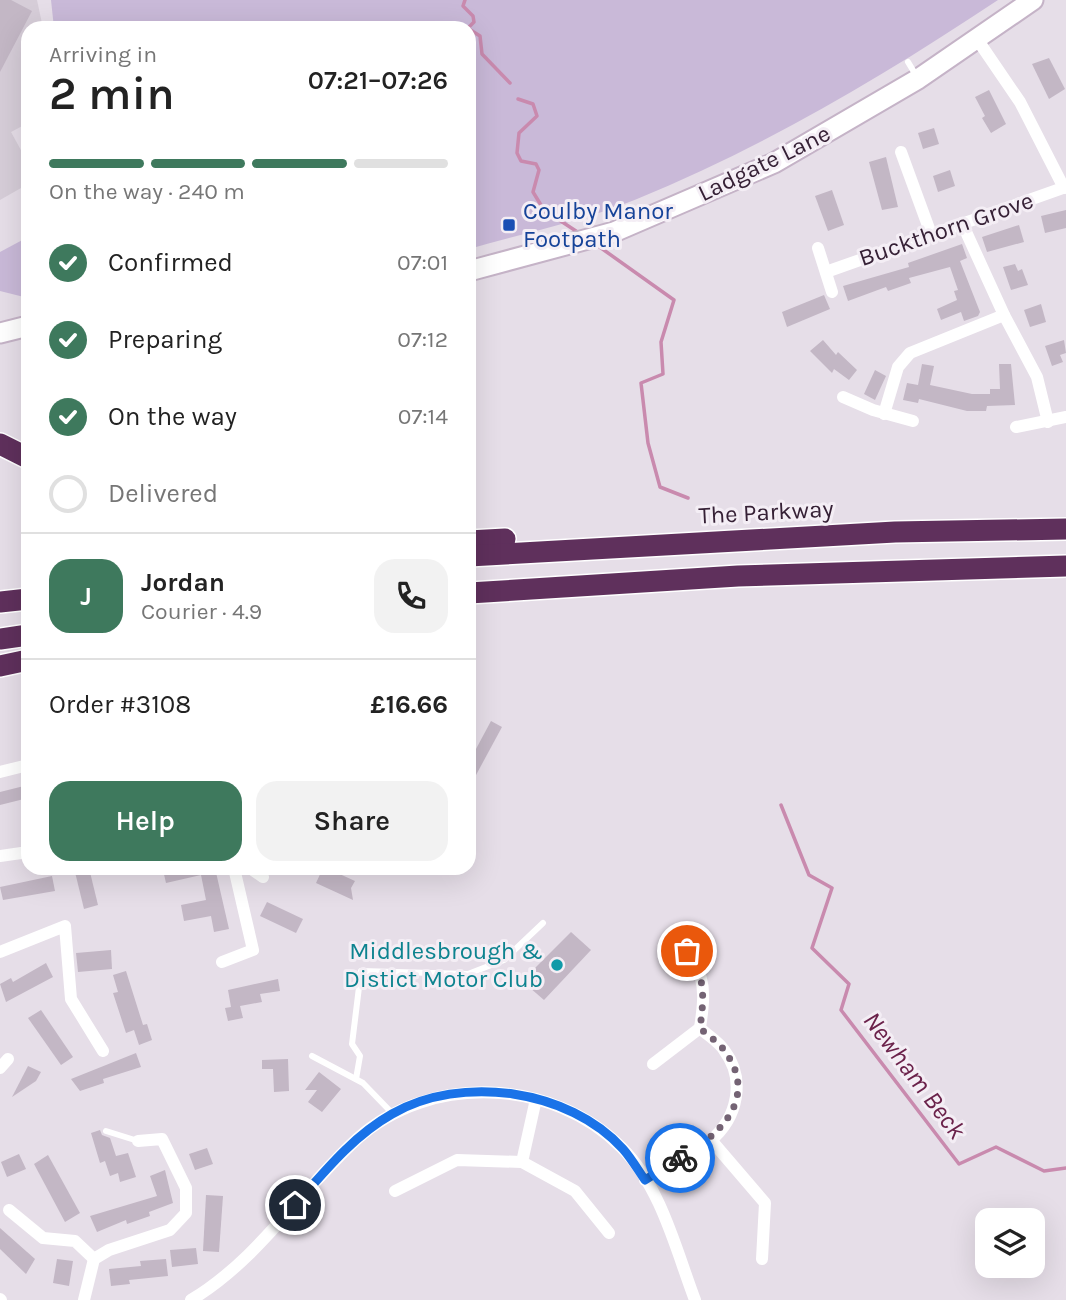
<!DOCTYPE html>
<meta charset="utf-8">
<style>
:root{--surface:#fff;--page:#f2f2f2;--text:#222;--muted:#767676;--line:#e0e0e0;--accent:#3e795d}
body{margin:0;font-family:Karla,sans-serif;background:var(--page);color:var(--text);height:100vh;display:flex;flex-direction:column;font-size:26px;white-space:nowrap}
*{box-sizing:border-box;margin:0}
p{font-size:23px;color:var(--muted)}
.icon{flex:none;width:38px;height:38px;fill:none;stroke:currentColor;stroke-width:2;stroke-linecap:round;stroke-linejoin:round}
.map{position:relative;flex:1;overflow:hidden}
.details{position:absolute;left:21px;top:21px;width:455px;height:854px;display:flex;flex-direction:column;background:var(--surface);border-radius:21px;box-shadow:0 7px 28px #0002}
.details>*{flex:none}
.fabs{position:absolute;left:975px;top:1208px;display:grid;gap:14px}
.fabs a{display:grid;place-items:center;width:70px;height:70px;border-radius:14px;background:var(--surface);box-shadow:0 7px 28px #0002;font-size:35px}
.pin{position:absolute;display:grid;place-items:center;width:60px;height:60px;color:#fff;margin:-30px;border:4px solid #fff;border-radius:50%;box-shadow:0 2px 7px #0007}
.courier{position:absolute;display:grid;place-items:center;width:70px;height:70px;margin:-35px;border:5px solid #1a73e8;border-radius:50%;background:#fff;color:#222;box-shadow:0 2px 9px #0007}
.head em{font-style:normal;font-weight:600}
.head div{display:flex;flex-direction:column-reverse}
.head{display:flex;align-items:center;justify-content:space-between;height:119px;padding:0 28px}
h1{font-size:46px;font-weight:600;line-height:52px}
.bar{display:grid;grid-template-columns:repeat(4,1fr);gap:10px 7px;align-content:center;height:84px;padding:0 28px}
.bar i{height:9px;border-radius:5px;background:var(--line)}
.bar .current{background:var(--accent)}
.bar p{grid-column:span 4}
.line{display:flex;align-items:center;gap:18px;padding:0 28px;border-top:2px solid var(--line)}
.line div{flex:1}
.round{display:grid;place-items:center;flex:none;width:74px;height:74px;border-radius:21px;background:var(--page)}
ol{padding:0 28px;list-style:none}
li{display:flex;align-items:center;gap:21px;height:77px}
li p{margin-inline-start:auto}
li .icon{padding:7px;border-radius:50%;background:var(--accent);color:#fff;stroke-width:4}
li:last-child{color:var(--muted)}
li i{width:38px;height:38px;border:4px solid var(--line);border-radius:50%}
.button{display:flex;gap:14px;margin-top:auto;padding:14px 28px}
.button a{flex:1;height:80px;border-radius:21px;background:var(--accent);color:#fff;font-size:28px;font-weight:600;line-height:80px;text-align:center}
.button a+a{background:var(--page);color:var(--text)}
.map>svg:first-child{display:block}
.built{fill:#d6cdd8}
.green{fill:#c9b9d8}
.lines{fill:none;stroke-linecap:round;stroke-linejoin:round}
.stream{stroke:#c98aae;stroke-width:3.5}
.building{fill:#c3b7c5}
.secondary-casing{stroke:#c5b3c7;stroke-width:23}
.highway-casing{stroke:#fff;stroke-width:24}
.lane{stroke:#fff;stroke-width:6}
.street{stroke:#fff;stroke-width:12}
.secondary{stroke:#fff;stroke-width:19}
.highway{stroke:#5f305c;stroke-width:21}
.done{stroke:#746374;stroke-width:7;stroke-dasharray:0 12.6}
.route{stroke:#1a73e8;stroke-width:9}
.transit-dot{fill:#1a4fb4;stroke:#f4eef5;stroke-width:2.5}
.culture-dot{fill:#0f9aa8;stroke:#f4eef5;stroke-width:2.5}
.labels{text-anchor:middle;stroke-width:6;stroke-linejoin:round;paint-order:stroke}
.street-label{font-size:24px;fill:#362136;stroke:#f4eef5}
.transit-label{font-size:24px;fill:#164399;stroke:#f4eef5;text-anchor:start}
.culture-label{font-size:24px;fill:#0d838f;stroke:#f4eef5;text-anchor:end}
.water-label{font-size:26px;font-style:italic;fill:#6b224b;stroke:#f4eef5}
</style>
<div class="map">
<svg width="1066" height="1300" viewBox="0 0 1066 1300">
<rect width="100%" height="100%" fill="#e6dee8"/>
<polygon class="built" points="0,0 37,0 43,28 28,28 28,123 11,132 28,163 28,184 0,200"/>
<g class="green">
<path d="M51 0H998C882 77 766 146 637 199 584 221 524 233 469 249V28H54Z"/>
<polygon points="28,237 28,298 0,291 0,252"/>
</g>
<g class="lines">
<g class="stream">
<polyline points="465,0 463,6 473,16 474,22 468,28"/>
<polyline points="469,29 480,36 482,54 510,83"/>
<polyline points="518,99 533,104 537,116 519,133 517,153 521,161 536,164 539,170 533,192 544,210 579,233"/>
<polyline points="594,243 674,300 661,342 663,374 641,383 648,443 660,487 688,498"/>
<polyline points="781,805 809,875 832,888 812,948 849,984 841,1010 959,1164 996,1147 1044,1171 1066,1168"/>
</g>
</g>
<g class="building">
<polygon points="0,0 11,0 32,11 0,72"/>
<polygon points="1049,58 1065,89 1049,99 1032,64"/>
<polygon points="989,90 1006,124 991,133 982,118 985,116 975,97"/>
<polygon points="934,128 939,144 923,149 918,133"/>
<polygon points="886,157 898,207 882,210 869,162"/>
<polygon points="950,170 955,186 938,192 933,176"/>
<polygon points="832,190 844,225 828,231 815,196"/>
<polygon points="1066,210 1066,228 1045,233 1041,216"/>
<polygon points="1019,225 1024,242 987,252 982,237"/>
<polygon points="962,244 967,258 960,261 980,312 978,316 964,321 961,312 941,320 937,309 957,300 954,291 958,290 950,267 909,278 911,283 888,291 886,287 848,301 843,286 909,267 908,263"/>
<polygon points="1015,264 1018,271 1022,269 1028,285 1011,290 1003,267"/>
<polygon points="824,295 830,309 787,327 782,312"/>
<polygon points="1041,304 1046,322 1030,327 1024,310"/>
<polygon points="823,340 836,355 838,352 857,370 849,380 834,369 832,373 810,351"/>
<polygon points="1064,340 1066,353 1060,355 1063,362 1052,366 1045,346"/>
<polygon points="922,364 934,366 930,385 972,394 990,394 990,389 1000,389 999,364 1011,364 1015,405 987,406 986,411 967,411 919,399 918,403 903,400 907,383 918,385"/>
<polygon points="875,370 886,376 875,400 864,394"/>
<polygon points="491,721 502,727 469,788 469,762"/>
<polygon points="28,785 28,798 0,805 0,792"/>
<polygon points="74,868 89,868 98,905 84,909"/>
<polygon points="173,868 215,868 229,929 214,932 211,916 184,921 181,905 206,900 201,875 166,883 163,870"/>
<polygon points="323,868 334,868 333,871 355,881 351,888 353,900 316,883"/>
<polygon points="52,876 55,891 3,900 0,887"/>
<polygon points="267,902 303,919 296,933 260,916"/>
<polygon points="571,932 591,950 544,1000 522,981"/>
<polygon points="111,950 112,969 78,972 76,953"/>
<polygon points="46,963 53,977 6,1002 0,984 11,978 13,982"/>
<polygon points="126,971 143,1025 147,1024 152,1040 139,1045 134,1030 126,1033 113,993 118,992 113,975"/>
<polygon points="278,979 280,991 260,994 262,1002 240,1006 243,1018 228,1021 225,1008 231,1007 228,990"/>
<polygon points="41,1010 73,1057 61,1065 28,1018"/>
<polygon points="136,1053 141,1067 103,1079 104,1083 80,1091 71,1079"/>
<polygon points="288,1059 289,1091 274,1092 273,1069 262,1069 262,1060"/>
<polygon points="28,1066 41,1072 36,1081 12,1097"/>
<polygon points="319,1072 341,1089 322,1112 308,1102 317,1090 305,1090"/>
<polygon points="100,1130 102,1135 110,1138 116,1156 128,1153 136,1177 120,1182 118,1173 110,1176 105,1161 100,1163 91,1133"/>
<polygon points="207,1148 213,1164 195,1170 189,1154"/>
<polygon points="19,1154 26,1169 7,1177 1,1162"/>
<polygon points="48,1155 80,1213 65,1222 34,1164"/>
<polygon points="165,1170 173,1203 149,1212 150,1216 127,1224 126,1220 97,1232 90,1216 157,1196 150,1176"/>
<polygon points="206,1195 223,1196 219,1252 203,1251"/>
<polygon points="0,1228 35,1259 26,1274 0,1249"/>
<polygon points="196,1248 198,1264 172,1267 170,1250"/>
<polygon points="57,1259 73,1261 69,1286 53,1283"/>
<polygon points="166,1259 168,1276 129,1280 130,1284 111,1286 109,1269 141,1266 140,1261"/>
</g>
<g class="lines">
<defs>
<g id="secondary">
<polyline points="469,271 614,232 774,163 918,79 1033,0"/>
<polyline points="0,333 28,326"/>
</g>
<g id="highway">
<polyline points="0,444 28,458"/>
<polyline points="469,541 505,539"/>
<polyline points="469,556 895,532 1066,529"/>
<polyline points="469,593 738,576 1066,566"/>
<polyline points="0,602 28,599"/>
<polyline points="0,639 28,635"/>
<polyline points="0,666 28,660"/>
</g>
</defs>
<use href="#secondary" class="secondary-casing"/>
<use href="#highway" class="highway-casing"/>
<g class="lane">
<polyline points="908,62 917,77"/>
<polyline points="312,1056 363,1083 392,1113"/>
<polyline points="356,1079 360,1056 352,1044 361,971 468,974 504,960 543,923"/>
<polyline points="106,1131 138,1141"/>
</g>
<g class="street">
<polyline points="977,39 1020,102 1064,188"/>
<polyline points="901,152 931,234"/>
<polyline points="962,223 1004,315 1037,377 1048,422"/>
<polyline points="818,248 832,292"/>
<polyline points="826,272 1066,187"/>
<polyline points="843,397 873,410 913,421"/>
<polyline points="884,414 898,367 910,353 1004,315"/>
<polyline points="1016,427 1066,417"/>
<polyline points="0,772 28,765"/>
<polyline points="0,856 28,852"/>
<polyline points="250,868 263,877"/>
<polyline points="0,952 65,926 71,999 103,1051"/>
<polyline points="222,962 253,950 234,868"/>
<polyline points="653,1064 700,1028"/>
<polyline points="0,1068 8,1059"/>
<polyline points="711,1140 765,1203 762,1259"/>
<polyline points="522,1162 536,1099"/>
<path d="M645 1180C666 1167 690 1156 710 1141 738 1118 746 1079 724 1050 718 1041 707 1035 700 1028 707 981 704 973 674 935"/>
<polyline points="395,1191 457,1160 522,1162 575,1191 609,1233"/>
<polyline points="9,1210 43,1238 75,1241 94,1259"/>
<polyline points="0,1299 1,1300"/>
<polyline points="84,1300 94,1259 109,1250 170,1230 186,1213 186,1188 162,1139 138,1141"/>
<path d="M191 1300C258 1260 300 1191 357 1139 430 1073 553 1078 622 1148 661 1187 676 1250 695 1300"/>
</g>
<use href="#secondary" class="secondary"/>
<use href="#highway" class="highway"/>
</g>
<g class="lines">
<path class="done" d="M680 1158C720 1135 760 1098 724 1050 718 1042 707 1035 700 1028 704 998 706 976 687 951"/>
<path class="route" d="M295 1205C324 1172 353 1136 392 1114 461 1074 569 1089 623 1149 631 1158 638 1170 645 1180L680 1158"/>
</g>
<rect class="transit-dot" x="502" y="218" width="14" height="14" rx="3.5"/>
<circle class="culture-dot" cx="557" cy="965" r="7"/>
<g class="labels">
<g class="street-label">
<text transform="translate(764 163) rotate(-26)" y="8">Ladgate Lane</text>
<text transform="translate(946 229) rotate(-19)" y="8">Buckthorn Grove</text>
<text transform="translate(766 512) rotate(-3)" y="8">The Parkway</text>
</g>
<g class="transit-label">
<text x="523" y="219">Coulby Manor<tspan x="523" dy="28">Footpath</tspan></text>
</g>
<g class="culture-label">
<text x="543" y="959">Middlesbrough &amp;<tspan x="543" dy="28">Distict Motor Club</tspan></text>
</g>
<g class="water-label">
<text transform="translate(915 1075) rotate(53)" y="9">Newham Beck</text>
</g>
</g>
</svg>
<div class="fabs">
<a><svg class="icon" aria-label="layers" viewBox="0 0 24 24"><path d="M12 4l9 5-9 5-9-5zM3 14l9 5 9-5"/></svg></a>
</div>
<div class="pin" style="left:687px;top:951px;background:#ea580c"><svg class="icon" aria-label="bag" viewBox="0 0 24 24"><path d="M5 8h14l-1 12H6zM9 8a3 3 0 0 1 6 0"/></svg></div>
<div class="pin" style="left:295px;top:1205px;background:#1f2937"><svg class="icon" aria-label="home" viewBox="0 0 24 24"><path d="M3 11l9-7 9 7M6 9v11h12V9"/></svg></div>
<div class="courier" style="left:680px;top:1158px"><svg class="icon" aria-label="bike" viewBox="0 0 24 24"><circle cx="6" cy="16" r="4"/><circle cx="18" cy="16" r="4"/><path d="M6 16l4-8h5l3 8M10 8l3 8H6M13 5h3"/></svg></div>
<section class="details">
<div class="head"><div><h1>2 min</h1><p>Arriving in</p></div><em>07:21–07:26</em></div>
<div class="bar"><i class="current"></i><i class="current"></i><i class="current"></i><i></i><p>On the way · 240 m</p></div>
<ol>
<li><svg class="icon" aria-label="check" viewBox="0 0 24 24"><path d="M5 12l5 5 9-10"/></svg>Confirmed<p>07:01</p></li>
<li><svg class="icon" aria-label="check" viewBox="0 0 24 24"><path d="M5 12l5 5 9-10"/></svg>Preparing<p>07:12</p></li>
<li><svg class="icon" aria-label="check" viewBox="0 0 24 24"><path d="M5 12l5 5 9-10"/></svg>On the way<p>07:14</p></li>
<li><i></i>Delivered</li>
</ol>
<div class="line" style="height:126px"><b class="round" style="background:var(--accent);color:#fff">J</b><div><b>Jordan</b><p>Courier · 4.9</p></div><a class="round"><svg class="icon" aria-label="phone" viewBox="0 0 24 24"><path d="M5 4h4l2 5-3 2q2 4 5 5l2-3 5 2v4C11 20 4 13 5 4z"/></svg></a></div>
<div class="line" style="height:91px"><div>Order #3108</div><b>£16.66</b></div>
<div class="button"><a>Help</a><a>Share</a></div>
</section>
</div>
